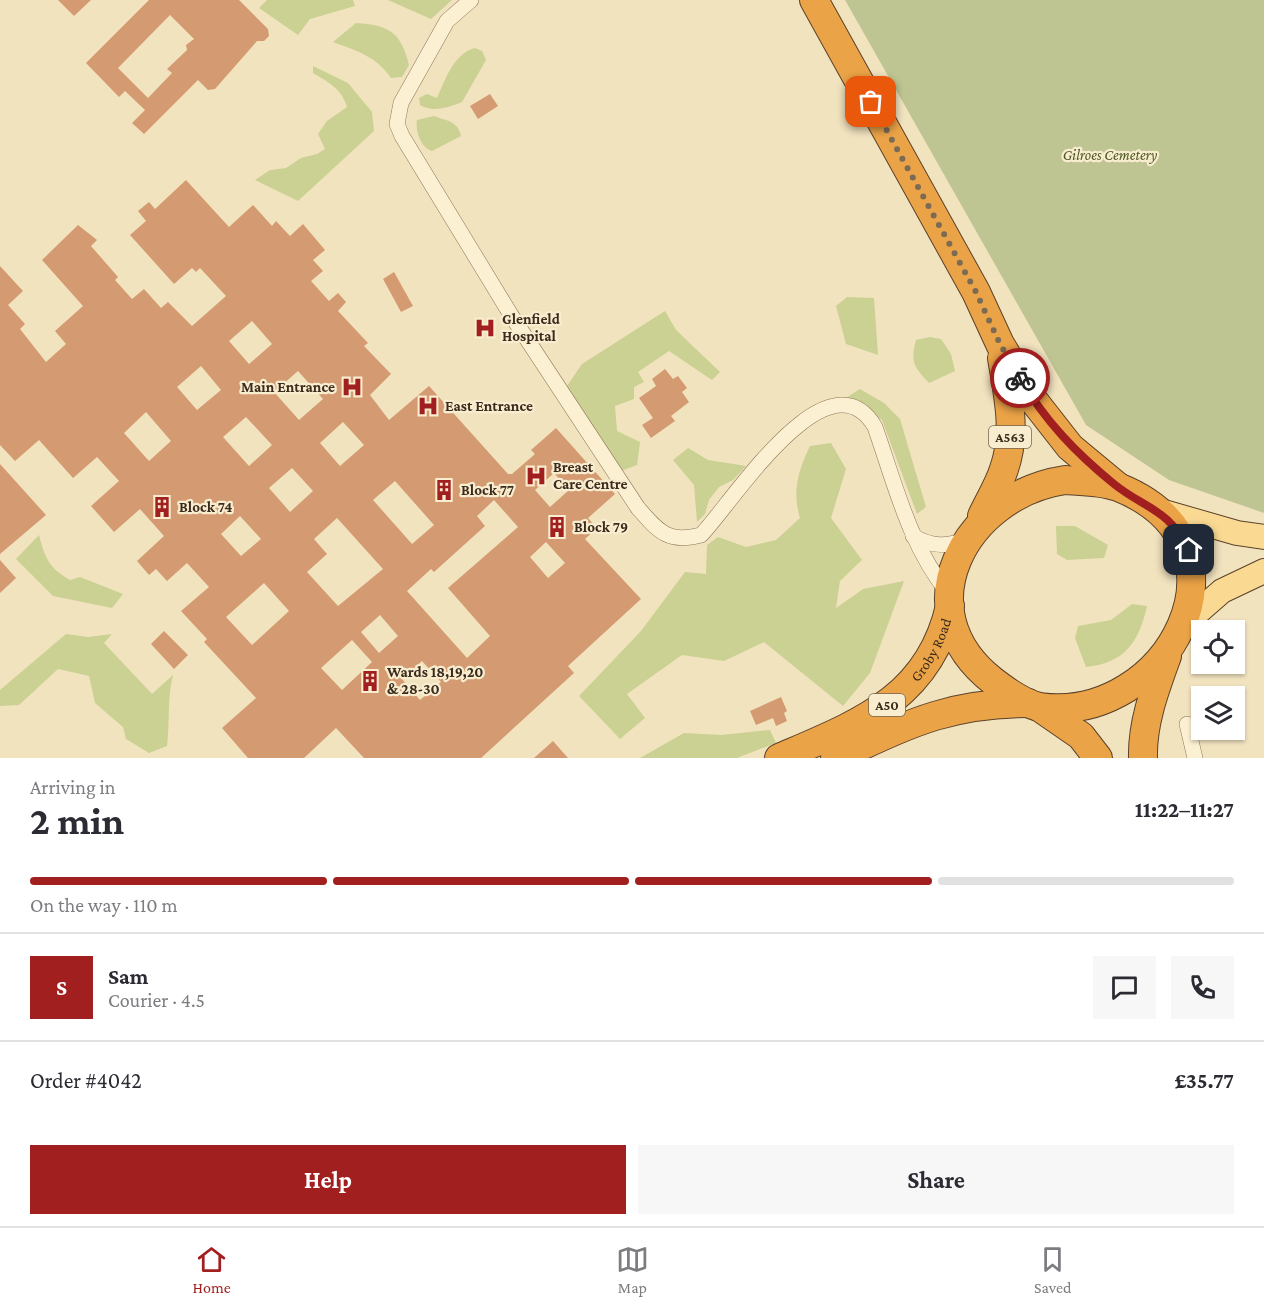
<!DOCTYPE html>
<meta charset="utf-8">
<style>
:root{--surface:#fff;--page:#f7f7f7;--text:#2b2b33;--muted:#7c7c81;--line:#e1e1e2;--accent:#a21f20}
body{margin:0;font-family:"Crimson Pro",serif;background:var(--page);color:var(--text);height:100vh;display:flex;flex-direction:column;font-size:22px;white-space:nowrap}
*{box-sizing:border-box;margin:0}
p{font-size:20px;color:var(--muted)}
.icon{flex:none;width:33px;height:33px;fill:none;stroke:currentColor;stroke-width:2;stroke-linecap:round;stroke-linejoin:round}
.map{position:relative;height:758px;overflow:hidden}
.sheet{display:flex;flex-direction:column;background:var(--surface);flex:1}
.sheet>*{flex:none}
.tools{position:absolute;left:1191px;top:620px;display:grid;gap:12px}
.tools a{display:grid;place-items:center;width:54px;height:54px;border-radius:0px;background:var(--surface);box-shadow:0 2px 4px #0004;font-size:30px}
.pin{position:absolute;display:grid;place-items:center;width:51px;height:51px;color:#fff;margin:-26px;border-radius:12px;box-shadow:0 3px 9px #0006}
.courier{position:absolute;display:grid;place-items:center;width:60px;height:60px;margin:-30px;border:4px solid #a21f20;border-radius:50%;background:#fff;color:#222;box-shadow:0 2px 8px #0007}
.summary em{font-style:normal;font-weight:700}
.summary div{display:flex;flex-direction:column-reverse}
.summary{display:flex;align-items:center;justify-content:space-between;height:102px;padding:0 30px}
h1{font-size:39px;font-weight:700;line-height:45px}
.bar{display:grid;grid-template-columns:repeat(4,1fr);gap:9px 6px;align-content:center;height:72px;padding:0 30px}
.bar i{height:8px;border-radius:4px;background:var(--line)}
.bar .current{background:var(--accent)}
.bar p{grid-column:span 4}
.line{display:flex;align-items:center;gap:15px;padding:0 30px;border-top:2px solid var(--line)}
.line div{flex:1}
.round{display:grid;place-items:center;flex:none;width:63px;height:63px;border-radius:0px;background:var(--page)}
.primary-button{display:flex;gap:12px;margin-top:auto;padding:12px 30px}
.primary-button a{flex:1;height:69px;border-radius:0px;background:var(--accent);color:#fff;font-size:24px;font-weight:700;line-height:69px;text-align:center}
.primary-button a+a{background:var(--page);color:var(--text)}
.menu{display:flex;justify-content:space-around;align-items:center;height:84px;border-top:2px solid var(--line);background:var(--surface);font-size:16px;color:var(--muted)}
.menu a{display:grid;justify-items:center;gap:3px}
.menu .current{color:var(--accent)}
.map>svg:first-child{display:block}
.green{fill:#cad192}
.cemetery{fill:#bfc592}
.building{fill:#d49a71;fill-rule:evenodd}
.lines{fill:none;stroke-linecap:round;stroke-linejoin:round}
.street-casing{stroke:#8d7356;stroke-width:16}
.primary-casing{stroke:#5a412a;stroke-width:26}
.highway-casing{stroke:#5a412a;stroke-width:30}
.street{stroke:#fcf0d3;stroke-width:15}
.primary{stroke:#fada93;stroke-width:24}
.highway{stroke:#eba347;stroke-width:28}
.done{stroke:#7b6b55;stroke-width:6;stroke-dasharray:0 10.8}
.route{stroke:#a21f20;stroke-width:8}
.labels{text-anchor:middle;stroke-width:4.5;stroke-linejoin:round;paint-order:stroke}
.shield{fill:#f9edd0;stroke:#746552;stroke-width:1.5}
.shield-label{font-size:14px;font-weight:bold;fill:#3b2b1c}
.park-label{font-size:15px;font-style:italic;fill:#4b5920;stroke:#f9edd0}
.poi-label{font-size:15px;font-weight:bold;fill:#3b2b1c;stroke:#f9edd0;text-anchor:start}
.street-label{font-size:15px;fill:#3b2b1c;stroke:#f9edd0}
</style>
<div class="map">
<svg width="1264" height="758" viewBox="0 0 1264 758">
<rect width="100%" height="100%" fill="#f2e3bf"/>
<g class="green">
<polygon points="267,0 353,0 355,6 310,19 298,35 259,8"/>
<polygon points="388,0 452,0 431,19"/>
<path d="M356 23C389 25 401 32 409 65L402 77 391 78C376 56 357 51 333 42Z"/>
<path d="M475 48 482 51 486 60 462 102C450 107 433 113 420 105L419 98 427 94 437 98C445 80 454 53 475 48Z"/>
<path d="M313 66 348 83 372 112 374 131 298 201 255 180 270 170 286 168 301 158 317 154 325 149 318 134 327 121 347 107C342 89 328 82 313 73Z"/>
<path d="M434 116C447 121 458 121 461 136L432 151C421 148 415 131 417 120Z"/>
<polygon points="847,297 874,298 878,355 846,344 836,306"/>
<polygon points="665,311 676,330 720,372 712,380 669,351 638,372 644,382 634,387 634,399 615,406 617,431 640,442 637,465 621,471 567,386 582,364"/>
<path d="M930 337 941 339 951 354 955 371 929 383C914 367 910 362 916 340Z"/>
<polygon points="860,389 884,403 900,419 926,507 917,514 882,420 846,398"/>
<path d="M831 443 846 469 831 518 862 560 840 581 836 608 863 589 904 581 870 673 843 706 764 642 724 661 682 655 627 694 645 718 620 739 579 696 641 631 685 572 706 574 707 545 718 537 746 547 776 540 800 518C792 491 798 471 810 446Z"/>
<polygon points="688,448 708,460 746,466 733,480 719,487 709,500 705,514 697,522 694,485 673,460"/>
<polygon points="1056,526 1075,526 1108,545 1104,558 1067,560 1057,554"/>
<path d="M39 535C45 558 49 568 70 580L80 577 123 594 112 608 53 596 16 559Z"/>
<path d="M1132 604 1147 606C1139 642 1125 663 1086 667L1075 638 1078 626 1111 620Z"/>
<path d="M66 634 88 637 112 634 104 643 152 694 173 675C167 699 170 722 167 746L149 753 126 739 123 727 95 703 89 676 58 669 19 705 0 706V690Z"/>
<polygon points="770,730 776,743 737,758 640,758 684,733 721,735"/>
</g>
<polygon class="cemetery" points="845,0 1264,0 1264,513 1169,480 1086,425"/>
<g class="building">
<polygon points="58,0 91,0 74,16"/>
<path d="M149 0H239L268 29 269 36 264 41H257L215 89 208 90 198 80 144 134 132 123 145 110 125 91 119 97 86 63ZM170 15 194 39 186 45 187 50 167 69 172 73 148 98 118 68Z"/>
<polygon points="490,94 498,106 478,119 470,106"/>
<path d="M186 180 229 227 253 205 272 226 276 221 290 236 303 224 325 250 313 260 323 271 311 281 329 301 338 293 346 302 338 311 368 343 364 346 391 374 370 395 389 420 429 386 508 474H512L535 454 531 450 556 428 615 494 588 518 597 528 585 539 641 599 568 666 574 673 481 758H364L336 728 304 758H248L222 728 256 698 204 642 207 639 181 611 209 587 187 563 167 581 156 569 149 575 137 561 164 536 140 509 114 532 91 506 119 481 97 457 73 478 39 440 15 461 0 445V266L23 291 8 305 25 324 20 329 46 362 66 344 55 331 83 306 42 260 78 225 97 240 91 246 118 277 115 280 132 299 144 289 161 308 168 302 192 326 226 296 200 268 196 272 192 268 174 284 130 235 146 221 138 211 149 202 155 209ZM252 321 272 344 249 364 229 341ZM201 366 221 390 197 410 177 387ZM298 371 323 399 299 420 274 392ZM146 412 171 441 149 461 124 433ZM246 417 272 445 249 466 223 437ZM343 422 364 445 340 466 320 443ZM292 468 313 491 290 512 269 488ZM554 473 569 490 550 507 535 490ZM395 481 434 525 412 544 373 500ZM494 500 518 527 448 588 490 636 467 658 407 591 431 569 434 572 485 526 477 516ZM240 516 261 539 241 556 221 534ZM337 518 383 569 338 606 307 572 327 554 314 539ZM546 542 565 563 548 578 530 557ZM264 583 289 611 252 645 226 617ZM380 615 398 636 379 653 361 632ZM352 640 372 662 342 690 321 668ZM422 661 441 682 420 700 402 679Z"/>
<polygon points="394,272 413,306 401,312 383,279"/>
<polygon points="665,369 673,379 678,376 687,388 682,392 689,402 671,416 675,421 651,438 642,425 653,418 639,398 656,386 652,379"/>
<polygon points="0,464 46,515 0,554"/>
<polygon points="0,560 16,578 0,593"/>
<polygon points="164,631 188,655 174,669 151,644"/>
<polygon points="781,697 787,711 784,713 787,721 776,726 773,718 756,725 750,711"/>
<polygon points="553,741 568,758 534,758"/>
</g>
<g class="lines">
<defs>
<g id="street">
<path d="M471 0 447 21 401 103 397 124 402 136 511 315 638 508C658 531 668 544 701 535 730 506 828 348 875 427 895 484 910 547 949 594"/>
<path d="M913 536C931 547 948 547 968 539"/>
<polyline points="1187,724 1195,758"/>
</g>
<g id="primary">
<polyline points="1157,510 1237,533 1264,537"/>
<polyline points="1183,625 1222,591 1264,571"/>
</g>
<g id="highway">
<polyline points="814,0 976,292 1000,344 1034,401 1070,447 1117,486"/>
<path d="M1065 480C1082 481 1102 481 1118 487 1264 545 1167 725 1040 707 1024 704 1006 691 993 681 902 610 965 495 1065 480Z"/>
<path d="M982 516C989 501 999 485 1004 469 1017 432 1008 395 1002 358"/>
<polyline points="1039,707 1081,736 1098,758"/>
<path id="s1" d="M779 758C858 724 929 699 950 606"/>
<path d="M835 758C907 725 947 703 1028 703"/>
<path d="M1143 758C1142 723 1155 689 1167 656"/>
</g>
</defs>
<use href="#street" class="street-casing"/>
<use href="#primary" class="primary-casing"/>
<use href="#highway" class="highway-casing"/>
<use href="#street" class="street"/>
<use href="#primary" class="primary"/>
<use href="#highway" class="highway"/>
</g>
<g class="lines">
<polyline class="done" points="871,102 976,292 1000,344 1020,378"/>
<path class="route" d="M1020 378C1045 421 1076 453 1114 484 1145 509 1168 508 1189 550"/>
</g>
<defs>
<symbol id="hospital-bare" viewBox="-9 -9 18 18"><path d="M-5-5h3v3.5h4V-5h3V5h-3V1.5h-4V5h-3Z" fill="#a21f20" stroke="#f9edd0" stroke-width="2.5" paint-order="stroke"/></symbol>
<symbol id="building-bare" viewBox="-9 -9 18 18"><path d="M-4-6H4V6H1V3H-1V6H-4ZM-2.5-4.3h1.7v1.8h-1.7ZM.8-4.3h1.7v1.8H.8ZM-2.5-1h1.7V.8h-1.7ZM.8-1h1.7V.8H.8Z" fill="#a21f20" stroke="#f9edd0" stroke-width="2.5" paint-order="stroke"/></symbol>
</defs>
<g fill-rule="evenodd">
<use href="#hospital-bare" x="470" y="313" width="30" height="30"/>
<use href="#hospital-bare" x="337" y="372" width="30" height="30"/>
<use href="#hospital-bare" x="413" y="391" width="30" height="30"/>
<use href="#hospital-bare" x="521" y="461" width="30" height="30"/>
<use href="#building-bare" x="429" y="475" width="30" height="30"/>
<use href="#building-bare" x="147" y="492" width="30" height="30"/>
<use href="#building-bare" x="542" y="512" width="30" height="30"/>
<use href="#building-bare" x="355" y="666" width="30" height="30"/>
</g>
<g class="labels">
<g class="shield">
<rect x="989" y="426" width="42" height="22" rx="4.5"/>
<rect x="869" y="694" width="36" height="22" rx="4.5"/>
</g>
<g class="shield-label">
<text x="1010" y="442">A563</text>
<text x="887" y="710">A50</text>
</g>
<g class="park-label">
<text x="1110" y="160">Gilroes Cemetery</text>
</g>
<g class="poi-label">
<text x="502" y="324">Glenfield<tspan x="502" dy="17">Hospital</tspan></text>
<text x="335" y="392" text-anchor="end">Main Entrance</text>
<text x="445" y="411">East Entrance</text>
<text x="553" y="472">Breast<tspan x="553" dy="17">Care Centre</tspan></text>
<text x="461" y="495">Block 77</text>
<text x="179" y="512">Block 74</text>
<text x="574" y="532">Block 79</text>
<text x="387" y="677">Wards 18,19,20<tspan x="387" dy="17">&amp; 28-30</tspan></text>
</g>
<g class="street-label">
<text dy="5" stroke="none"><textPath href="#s1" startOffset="192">Groby Road</textPath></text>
</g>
</g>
</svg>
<div class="tools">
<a><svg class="icon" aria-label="locate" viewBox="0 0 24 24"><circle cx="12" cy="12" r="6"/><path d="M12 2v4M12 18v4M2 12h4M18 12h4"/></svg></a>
<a><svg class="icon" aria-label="layers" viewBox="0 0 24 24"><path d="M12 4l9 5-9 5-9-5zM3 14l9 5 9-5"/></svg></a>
</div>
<div class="pin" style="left:871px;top:102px;background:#ea580c"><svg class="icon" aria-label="bag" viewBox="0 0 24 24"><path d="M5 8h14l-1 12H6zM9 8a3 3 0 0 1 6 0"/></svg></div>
<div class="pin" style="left:1189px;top:550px;background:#1f2937"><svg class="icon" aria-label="home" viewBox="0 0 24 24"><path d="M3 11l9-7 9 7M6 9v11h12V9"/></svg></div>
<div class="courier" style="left:1020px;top:378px"><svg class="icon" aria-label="bike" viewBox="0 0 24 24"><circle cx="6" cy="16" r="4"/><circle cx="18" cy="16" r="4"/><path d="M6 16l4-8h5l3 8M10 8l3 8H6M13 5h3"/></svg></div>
</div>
<section class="sheet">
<div class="summary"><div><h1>2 min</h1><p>Arriving in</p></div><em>11:22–11:27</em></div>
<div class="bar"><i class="current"></i><i class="current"></i><i class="current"></i><i></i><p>On the way · 110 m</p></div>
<div class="line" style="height:108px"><b class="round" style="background:var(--accent);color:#fff">S</b><div><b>Sam</b><p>Courier · 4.5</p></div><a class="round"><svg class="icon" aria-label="chat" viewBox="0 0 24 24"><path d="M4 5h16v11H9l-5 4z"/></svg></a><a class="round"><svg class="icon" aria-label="phone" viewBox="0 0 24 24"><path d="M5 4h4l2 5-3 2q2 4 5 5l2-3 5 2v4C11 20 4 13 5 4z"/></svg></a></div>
<div class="line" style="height:78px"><div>Order #4042</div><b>£35.77</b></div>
<div class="primary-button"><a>Help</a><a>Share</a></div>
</section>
<nav class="menu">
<a class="current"><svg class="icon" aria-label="home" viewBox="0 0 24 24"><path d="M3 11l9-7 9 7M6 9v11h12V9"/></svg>Home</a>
<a><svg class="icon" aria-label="map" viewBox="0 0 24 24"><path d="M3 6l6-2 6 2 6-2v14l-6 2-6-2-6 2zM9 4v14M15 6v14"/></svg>Map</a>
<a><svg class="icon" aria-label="saved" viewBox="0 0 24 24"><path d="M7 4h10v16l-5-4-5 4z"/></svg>Saved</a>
</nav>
